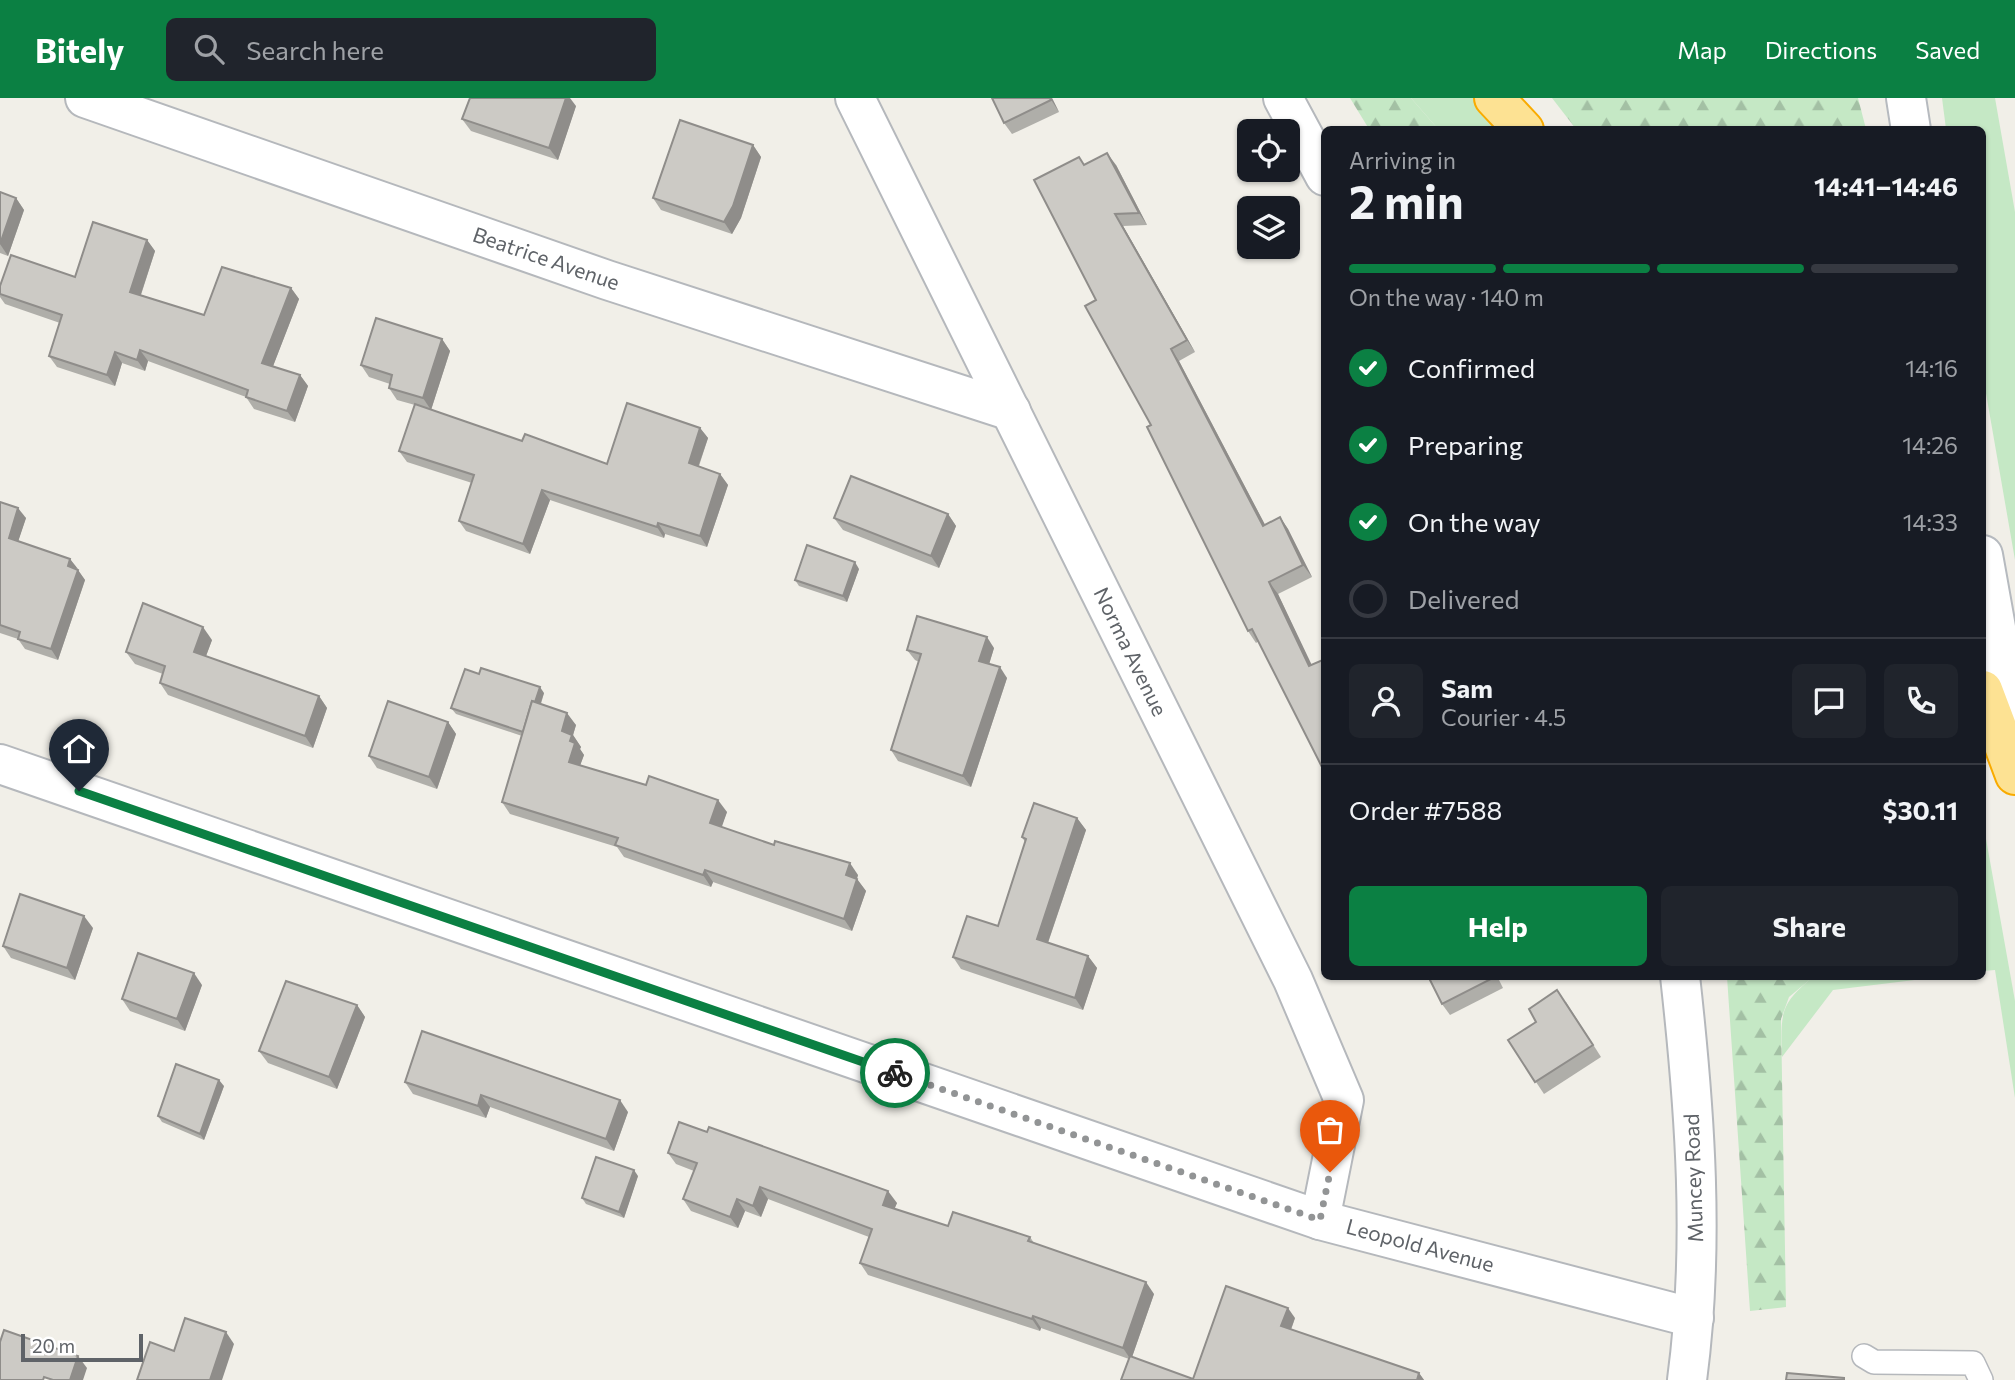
<!DOCTYPE html>
<meta charset="utf-8">
<style>
:root{--surface:#171b24;--page:#20242c;--text:#f1f3f6;--muted:#9ea1a6;--line:#363941;--accent:#0b8043}
body{margin:0;font-family:Commissioner,sans-serif;background:var(--page);color:var(--text);height:100vh;display:flex;flex-direction:column;font-size:26px;white-space:nowrap}
*{box-sizing:border-box;margin:0}
p{font-size:23px;color:var(--muted)}
.icon{flex:none;width:38px;height:38px;fill:none;stroke:currentColor;stroke-width:2;stroke-linecap:round;stroke-linejoin:round}
.map{position:relative;flex:1;overflow:hidden}
.panel{position:absolute;left:1321px;top:28px;width:665px;height:854px;display:flex;flex-direction:column;background:var(--surface);border-radius:10px;box-shadow:0 2px 5px #0004}
.panel>*{flex:none}
.tools{position:absolute;left:1237px;top:21px;display:grid;gap:14px}
.tools a{display:grid;place-items:center;width:63px;height:63px;border-radius:10px;background:var(--surface);box-shadow:0 2px 5px #0004;font-size:35px}
.scale{position:absolute;left:21px;bottom:18px;width:122px;box-sizing:border-box;padding-left:7px;border:4px solid #5f6368;border-top:0;font-size:19px;line-height:24px;white-space:nowrap;color:#5f6368;-webkit-text-stroke:5px #fff;paint-order:stroke}
.pin{position:absolute;display:grid;place-items:center;width:60px;height:60px;color:#fff;margin:-72px -30px;border-radius:50% 50% 50% 0;rotate:-45deg;box-shadow:0 0 7px #0007}
.pin .icon{rotate:45deg}
.courier{position:absolute;display:grid;place-items:center;width:70px;height:70px;margin:-35px;border:5px solid #0b8043;border-radius:50%;background:#fff;color:#222;box-shadow:0 2px 9px #0007}
.overview em{font-style:normal;font-weight:700}
.overview div{display:flex;flex-direction:column-reverse}
.overview{display:flex;align-items:center;justify-content:space-between;height:119px;padding:0 28px}
h1{font-size:46px;font-weight:700;line-height:52px}
.bar{display:grid;grid-template-columns:repeat(4,1fr);gap:10px 7px;align-content:center;height:84px;padding:0 28px}
.bar i{height:9px;border-radius:5px;background:var(--line)}
.bar .selected{background:var(--accent)}
.bar p{grid-column:span 4}
.line{display:flex;align-items:center;gap:18px;padding:0 28px;border-top:2px solid var(--line)}
.line div{flex:1}
.round{display:grid;place-items:center;flex:none;width:74px;height:74px;border-radius:10px;background:var(--page)}
ol{padding:0 28px;list-style:none}
li{display:flex;align-items:center;gap:21px;height:77px}
li p{margin-inline-start:auto}
li .icon{padding:7px;border-radius:50%;background:var(--accent);color:#fff;stroke-width:4}
li:last-child{color:var(--muted)}
li i{width:38px;height:38px;border:4px solid var(--line);border-radius:50%}
.primary-button{display:flex;gap:14px;margin-top:auto;padding:14px 28px}
.primary-button a{flex:1;height:80px;border-radius:10px;background:var(--accent);color:#fff;font-size:28px;font-weight:700;line-height:80px;text-align:center}
.primary-button a+a{background:var(--page);color:var(--text)}
header{display:flex;align-items:center;gap:42px;box-sizing:border-box;height:98px;padding:0 35px;background:var(--accent);color:#fff}
header strong{font-size:33px}
nav{display:flex;gap:38px;margin-inline-start:auto;font-size:24px}
.search{width:490px;height:63px;background:var(--page);display:flex;align-items:center;gap:18px;box-sizing:border-box;padding:0 24px;border-radius:10px;color:var(--muted);font-size:26px}
.map>svg:first-child{display:block}
.grass{fill:#c5e8c5}
.forest{fill:url(#forest-firs)}
.lines{fill:none;stroke-linecap:round;stroke-linejoin:round}
.service-casing{stroke:#b5b8bc;stroke-width:26}
.minor-casing{stroke:#b5b8bc;stroke-width:42}
.tertiary-casing{stroke:#b5b8bc;stroke-width:42}
.secondary-casing{stroke:#b6babf;stroke-width:42}
.motorway-casing{stroke:#f9ab00;stroke-width:42}
.service{stroke:#fff;stroke-width:23}
.minor{stroke:#fff;stroke-width:38}
.tertiary{stroke:#fff;stroke-width:38}
.secondary{stroke:#fff;stroke-width:38}
.motorway{stroke:#fde293;stroke-width:38}
.wall{fill:#afaea9}
.shaded-wall{fill:#8f8d8a}
.building{fill:#cccac5;stroke:#8f8d8a;stroke-width:2}
.done{stroke:#929495;stroke-width:7;stroke-dasharray:0 12.6}
.route{stroke:#0b8043;stroke-width:9}
.labels{text-anchor:middle;stroke-width:5;stroke-linejoin:round;paint-order:stroke}
.street-label{font-size:21px;fill:#5f6368;stroke:#fff}
</style>
<header>
<strong>Bitely</strong>
<div class="search"><svg class="icon" aria-label="search" viewBox="0 0 24 24"><circle cx="10" cy="10" r="6"/><path d="M15 15l6 6"/></svg>Search here</div>
<nav><a>Map</a><a>Directions</a><a>Saved</a></nav>
</header>
<div class="map">
<svg width="2015" height="1282" viewBox="0 0 2015 1282">
<defs>
<pattern id="forest-firs" width="22" height="20" patternUnits="userSpaceOnUse" patternTransform="scale(1.75)"><rect width="22" height="20" fill="#c5e8c5"/><path d="M5 1l3.5 6h-7zM16 11l3.5 6h-7z" fill="#a3c0a4"/></pattern>
</defs>
<rect width="100%" height="100%" fill="#f1efe8"/>
<g class="grass">
<polygon points="1411,0 1479,0 1508,31 1438,31"/>
<polygon points="1942,0 1995,0 2015,114 2015,462 1983,278 1983,32 1946,31"/>
<polygon points="1983,724 2015,903 2015,1000 1995,872 1983,873"/>
<path d="M1813 879H1939L1833 892 1782 959C1781 915 1779 907 1813 879Z"/>
</g>
<g class="forest">
<polygon points="1350,0 1411,0 1438,31 1369,31"/>
<polygon points="1552,0 1858,0 1866,31 1576,31"/>
<polygon points="1727,879 1813,879 1789,899 1781,921 1786,1209 1750,1213"/>
</g>
<g class="lines">
<defs>
<polyline id="service" points="1864,1258 1874,1264 1973,1265 1981,1282"/>
<g id="minor">
<polyline points="85,0 607,182 1011,313"/>
<polyline points="855,0 1293,882 1344,1002 1320,1122"/>
<polyline points="0,666 1320,1122 1694,1220"/>
</g>
<g id="tertiary">
<polyline points="1283,0 1325,78"/>
<path d="M1680 878C1695 1012 1705 1148 1687 1282"/>
</g>
<g id="secondary">
<polyline points="1906,0 1911,32"/>
<polyline points="1983,457 2015,636"/>
</g>
<g id="motorway">
<polyline points="1494,0 1524,32"/>
<polyline points="1983,592 2015,677"/>
</g>
</defs>
<use href="#service" class="service-casing"/>
<use href="#minor" class="minor-casing"/>
<use href="#tertiary" class="tertiary-casing"/>
<use href="#secondary" class="secondary-casing"/>
<use href="#motorway" class="motorway-casing"/>
<use href="#service" class="service"/>
<use href="#minor" class="minor"/>
<use href="#tertiary" class="tertiary"/>
<use href="#secondary" class="secondary"/>
<use href="#motorway" class="motorway"/>
</g>
<g class="wall">
<polygon points="992,0 1052,0 1059,14 1012,36 1004,25"/>
<polygon points="576,8 558,62 471,33 462,21"/>
<polygon points="753,47 761,59 741,120 732,136 661,112 653,100"/>
<polygon points="1085,67 1116,67 1147,127 1123,128 1195,254 1179,263 1265,427 1280,419 1288,431 1312,479 1278,496 1311,567 1325,675 1259,543 1256,545 1248,533 1096,202"/>
<polygon points="0,94 16,100 24,112 8,158 0,155"/>
<polygon points="147,142 155,153 141,197 204,217 291,190 299,201 273,268 300,277 308,288 295,324 254,311 246,299 148,263 145,273 122,265 115,288 57,269 49,258 60,225 5,206 0,199 0,188 75,179"/>
<polygon points="442,241 450,253 431,312 522,343 607,366 700,330 708,340 699,368 720,376 728,387 707,449 665,436 664,440 550,402 530,456 466,433 459,423 472,385 407,364 399,353 415,307 397,302 389,290 390,286 369,279 361,267"/>
<polygon points="0,404 26,420 18,443 70,461 85,482 58,562 25,551 18,541 0,535"/>
<polygon points="948,416 956,428 939,470 843,432 834,420"/>
<polygon points="859,471 847,504 799,488 795,482"/>
<polygon points="212,542 206,558 319,598 327,610 313,650 168,597 160,585 163,576 135,566 126,554"/>
<polygon points="994,550 989,566 1007,580 971,689 898,663 891,652 919,564 915,562 907,552"/>
<polygon points="544,595 541,606 576,627 573,637 581,649 580,651 584,657 580,667 727,714 721,729 858,777 857,781 866,793 852,833 713,784 711,789 624,759 617,749 510,716 502,704 522,638 456,616 451,610"/>
<polygon points="448,624 456,636 437,691 377,670 369,658"/>
<polygon points="1077,720 1086,732 1048,845 1088,858 1097,870 1083,912 961,871 953,859 998,828 1025,744 1022,739"/>
<polygon points="93,830 75,882 11,860 3,848"/>
<polygon points="1428,878 1497,878 1503,890 1450,917 1442,906"/>
<polygon points="202,887 185,933 130,913 122,901"/>
<polygon points="1566,904 1601,959 1544,996 1508,942"/>
<polygon points="357,907 365,919 337,991 268,965 259,953"/>
<polygon points="405,984 628,1014 614,1053 490,1009 486,1020 413,996"/>
<polygon points="224,988 204,1042 162,1024 158,1018"/>
<polygon points="668,1055 897,1105 894,1111 948,1128 1030,1139 1034,1145 1154,1196 1132,1259 1193,1281 1295,1220 1291,1232 1419,1275 1424,1282 1121,1282 1129,1261 1041,1230 1040,1233 868,1177 860,1165 869,1139 768,1101 761,1119 745,1113 738,1130 691,1113 683,1101 694,1073 676,1066"/>
<polygon points="638,1078 624,1120 586,1106 582,1100"/>
</g>
<g class="shaded-wall">
<polygon points="566,0 570,0 576,8 558,62 549,50"/>
<polygon points="1050,0 1052,0 1059,14"/>
<polygon points="753,47 761,59 741,120 732,136 724,124"/>
<polygon points="1107,55 1116,67 1147,127 1139,115"/>
<polygon points="16,100 24,112 8,158 0,146"/>
<polygon points="1115,116 1123,128 1195,254 1187,242"/>
<polygon points="147,142 155,153 138,205 130,194"/>
<polygon points="291,190 299,201 270,276 262,265"/>
<polygon points="442,241 450,253 431,312 423,300"/>
<polygon points="1171,251 1179,263 1272,440 1263,428"/>
<polygon points="140,252 148,263 145,273 137,262"/>
<polygon points="115,254 122,265 115,288 107,277"/>
<polygon points="300,277 308,288 295,324 287,313"/>
<polygon points="700,330 708,340 696,375 689,365"/>
<polygon points="720,376 728,387 707,449 700,438"/>
<polygon points="542,392 550,402 530,456 523,446"/>
<polygon points="18,410 26,420 16,450 9,440"/>
<polygon points="948,416 956,428 939,470 931,458"/>
<polygon points="1280,419 1288,431 1312,479 1303,467"/>
<polygon points="658,425 665,436 664,440 657,429"/>
<polygon points="70,461 78,471 68,468"/>
<polygon points="855,464 859,471 847,504 843,498"/>
<polygon points="78,472 85,482 58,562 51,551"/>
<polygon points="1269,484 1278,496 1318,580 1309,568"/>
<polygon points="203,529 212,542 203,566 194,554"/>
<polygon points="987,539 994,550 987,573 979,563"/>
<polygon points="1000,569 1007,580 971,689 963,678"/>
<polygon points="540,589 544,595 529,640 525,634"/>
<polygon points="319,598 327,610 313,650 305,638"/>
<polygon points="567,615 576,627 573,637 581,649 580,651 584,657 577,676 569,664 562,633"/>
<polygon points="448,624 456,636 437,691 429,679"/>
<polygon points="718,702 727,714 719,737 710,725"/>
<polygon points="1077,720 1086,732 1045,853 1037,841"/>
<polygon points="850,765 858,777 854,789 846,777"/>
<polygon points="705,772 713,784 711,789 703,777"/>
<polygon points="857,781 866,793 852,833 844,821"/>
<polygon points="84,818 93,830 75,882 67,870"/>
<polygon points="1088,858 1097,870 1083,912 1075,900"/>
<polygon points="194,875 202,887 185,933 177,921"/>
<polygon points="357,907 365,919 337,991 329,979"/>
<polygon points="219,982 224,988 204,1042 200,1036"/>
<polygon points="481,997 490,1009 486,1020 478,1008"/>
<polygon points="620,1002 628,1014 614,1053 606,1041"/>
<polygon points="634,1072 638,1078 624,1120 619,1114"/>
<polygon points="760,1089 768,1101 761,1119 753,1108"/>
<polygon points="888,1093 897,1105 891,1119 883,1107"/>
<polygon points="737,1101 745,1113 738,1130 730,1119"/>
<polygon points="1146,1184 1154,1196 1131,1262 1123,1250"/>
<polygon points="1288,1210 1295,1220 1288,1239 1281,1228"/>
<polygon points="1033,1218 1041,1230 1040,1233 1032,1221"/>
<polygon points="226,1234 234,1246 222,1282 210,1282"/>
<polygon points="78,1258 87,1270 83,1282 70,1282"/>
<polygon points="1419,1275 1424,1282 1417,1282"/>
</g>
<g class="building">
<polygon points="470,0 566,0 549,50 462,21"/>
<polygon points="992,0 1050,0 1051,2 1004,25"/>
<polygon points="680,22 753,47 733,108 724,124 653,100"/>
<polygon points="1107,55 1139,115 1115,116 1187,242 1171,251 1263,428 1280,419 1303,467 1269,484 1309,568 1325,561 1325,675 1252,531 1248,533 1147,329 1151,327 1085,208 1096,202 1034,82 1079,59 1084,67"/>
<polygon points="0,94 16,100 0,146"/>
<polygon points="93,124 147,142 130,194 204,217 222,169 291,190 262,265 300,277 287,313 246,299 248,292 140,252 137,262 115,254 107,277 49,258 62,217 0,196 0,188 11,157 75,179"/>
<polygon points="376,220 442,241 423,300 389,290 392,277 361,267"/>
<polygon points="627,305 700,330 689,365 720,376 700,438 658,425 657,429 542,392 523,446 459,423 474,377 399,353 415,306 522,343 525,336 607,366"/>
<polygon points="851,378 948,416 931,458 834,420"/>
<polygon points="0,404 18,410 9,440 70,461 68,468 78,472 51,551 18,541 20,534 0,527"/>
<polygon points="807,447 855,464 843,498 795,482"/>
<polygon points="143,505 203,529 194,554 319,598 305,638 160,585 165,568 126,554"/>
<polygon points="917,518 987,539 979,563 1000,569 963,678 891,652 921,556 907,552"/>
<polygon points="481,570 540,589 535,604 532,603 523,634 451,610 465,571 479,576"/>
<polygon points="388,603 448,624 429,679 369,658"/>
<polygon points="532,603 567,615 562,633 572,637 570,643 575,645 569,664 646,687 649,678 718,702 710,725 774,747 775,743 850,765 846,777 857,781 844,821 705,772 703,777 615,747 618,740 502,704"/>
<polygon points="1034,705 1077,720 1037,841 1088,858 1075,900 953,859 967,818 998,828 1026,741 1022,739"/>
<polygon points="20,796 84,818 67,870 3,848"/>
<polygon points="138,855 194,875 177,921 122,901"/>
<polygon points="1428,878 1495,878 1495,879 1442,906"/>
<polygon points="286,883 357,907 329,979 259,953"/>
<polygon points="1557,892 1593,947 1535,984 1508,942 1536,924 1529,911"/>
<polygon points="422,933 620,1002 606,1041 481,997 478,1008 405,984"/>
<polygon points="176,966 219,982 200,1036 158,1018"/>
<polygon points="679,1024 707,1034 709,1029 888,1093 883,1107 948,1128 953,1114 1030,1139 1028,1143 1146,1184 1123,1250 1033,1218 1032,1221 860,1165 872,1131 760,1089 753,1108 737,1101 730,1119 683,1101 697,1065 668,1055"/>
<polygon points="596,1059 634,1072 619,1114 582,1100"/>
<polygon points="1226,1188 1288,1210 1281,1228 1419,1275 1417,1282 1121,1282 1130,1258 1193,1281"/>
<polygon points="185,1220 226,1234 210,1282 137,1282 150,1244 174,1253"/>
<polygon points="4,1232 78,1258 70,1282 53,1282 44,1279 43,1282 0,1282 0,1244"/>
<polygon points="1787,1275 1844,1280 1844,1282 1786,1282"/>
</g>
<g class="lines">
<polyline class="done" points="895,975 1320,1122 1330,1074"/>
<polyline class="route" points="79,693 895,975"/>
</g>
<g class="labels">
<g class="street-label">
<text transform="translate(546 161) rotate(19)" y="7">Beatrice Avenue</text>
<text transform="translate(1130 554) rotate(64)" y="7">Norma Avenue</text>
<text transform="translate(1694 1080) rotate(-92)" y="7">Muncey Road</text>
<text transform="translate(1420 1148) rotate(15)" y="7">Leopold Avenue</text>
</g>
</g>
</svg>
<div class="tools">
<a><svg class="icon" aria-label="locate" viewBox="0 0 24 24"><circle cx="12" cy="12" r="6"/><path d="M12 2v4M12 18v4M2 12h4M18 12h4"/></svg></a>
<a><svg class="icon" aria-label="layers" viewBox="0 0 24 24"><path d="M12 4l9 5-9 5-9-5zM3 14l9 5 9-5"/></svg></a>
</div>
<div class="scale">20 m</div>
<div class="pin" style="left:1330px;top:1074px;background:#ea580c"><svg class="icon" aria-label="bag" viewBox="0 0 24 24"><path d="M5 8h14l-1 12H6zM9 8a3 3 0 0 1 6 0"/></svg></div>
<div class="pin" style="left:79px;top:693px;background:#1f2937"><svg class="icon" aria-label="home" viewBox="0 0 24 24"><path d="M3 11l9-7 9 7M6 9v11h12V9"/></svg></div>
<div class="courier" style="left:895px;top:975px"><svg class="icon" aria-label="bike" viewBox="0 0 24 24"><circle cx="6" cy="16" r="4"/><circle cx="18" cy="16" r="4"/><path d="M6 16l4-8h5l3 8M10 8l3 8H6M13 5h3"/></svg></div>
<section class="panel">
<div class="overview"><div><h1>2 min</h1><p>Arriving in</p></div><em>14:41–14:46</em></div>
<div class="bar"><i class="selected"></i><i class="selected"></i><i class="selected"></i><i></i><p>On the way · 140 m</p></div>
<ol>
<li><svg class="icon" aria-label="check" viewBox="0 0 24 24"><path d="M5 12l5 5 9-10"/></svg>Confirmed<p>14:16</p></li>
<li><svg class="icon" aria-label="check" viewBox="0 0 24 24"><path d="M5 12l5 5 9-10"/></svg>Preparing<p>14:26</p></li>
<li><svg class="icon" aria-label="check" viewBox="0 0 24 24"><path d="M5 12l5 5 9-10"/></svg>On the way<p>14:33</p></li>
<li><i></i>Delivered</li>
</ol>
<div class="line" style="height:126px"><a class="round"><svg class="icon" aria-label="person" viewBox="0 0 24 24"><circle cx="12" cy="8" r="4"/><path d="M4 21q1-7 8-7t8 7"/></svg></a><div><b>Sam</b><p>Courier · 4.5</p></div><a class="round"><svg class="icon" aria-label="chat" viewBox="0 0 24 24"><path d="M4 5h16v11H9l-5 4z"/></svg></a><a class="round"><svg class="icon" aria-label="phone" viewBox="0 0 24 24"><path d="M5 4h4l2 5-3 2q2 4 5 5l2-3 5 2v4C11 20 4 13 5 4z"/></svg></a></div>
<div class="line" style="height:91px"><div>Order #7588</div><b>$30.11</b></div>
<div class="primary-button"><a>Help</a><a>Share</a></div>
</section>
</div>
